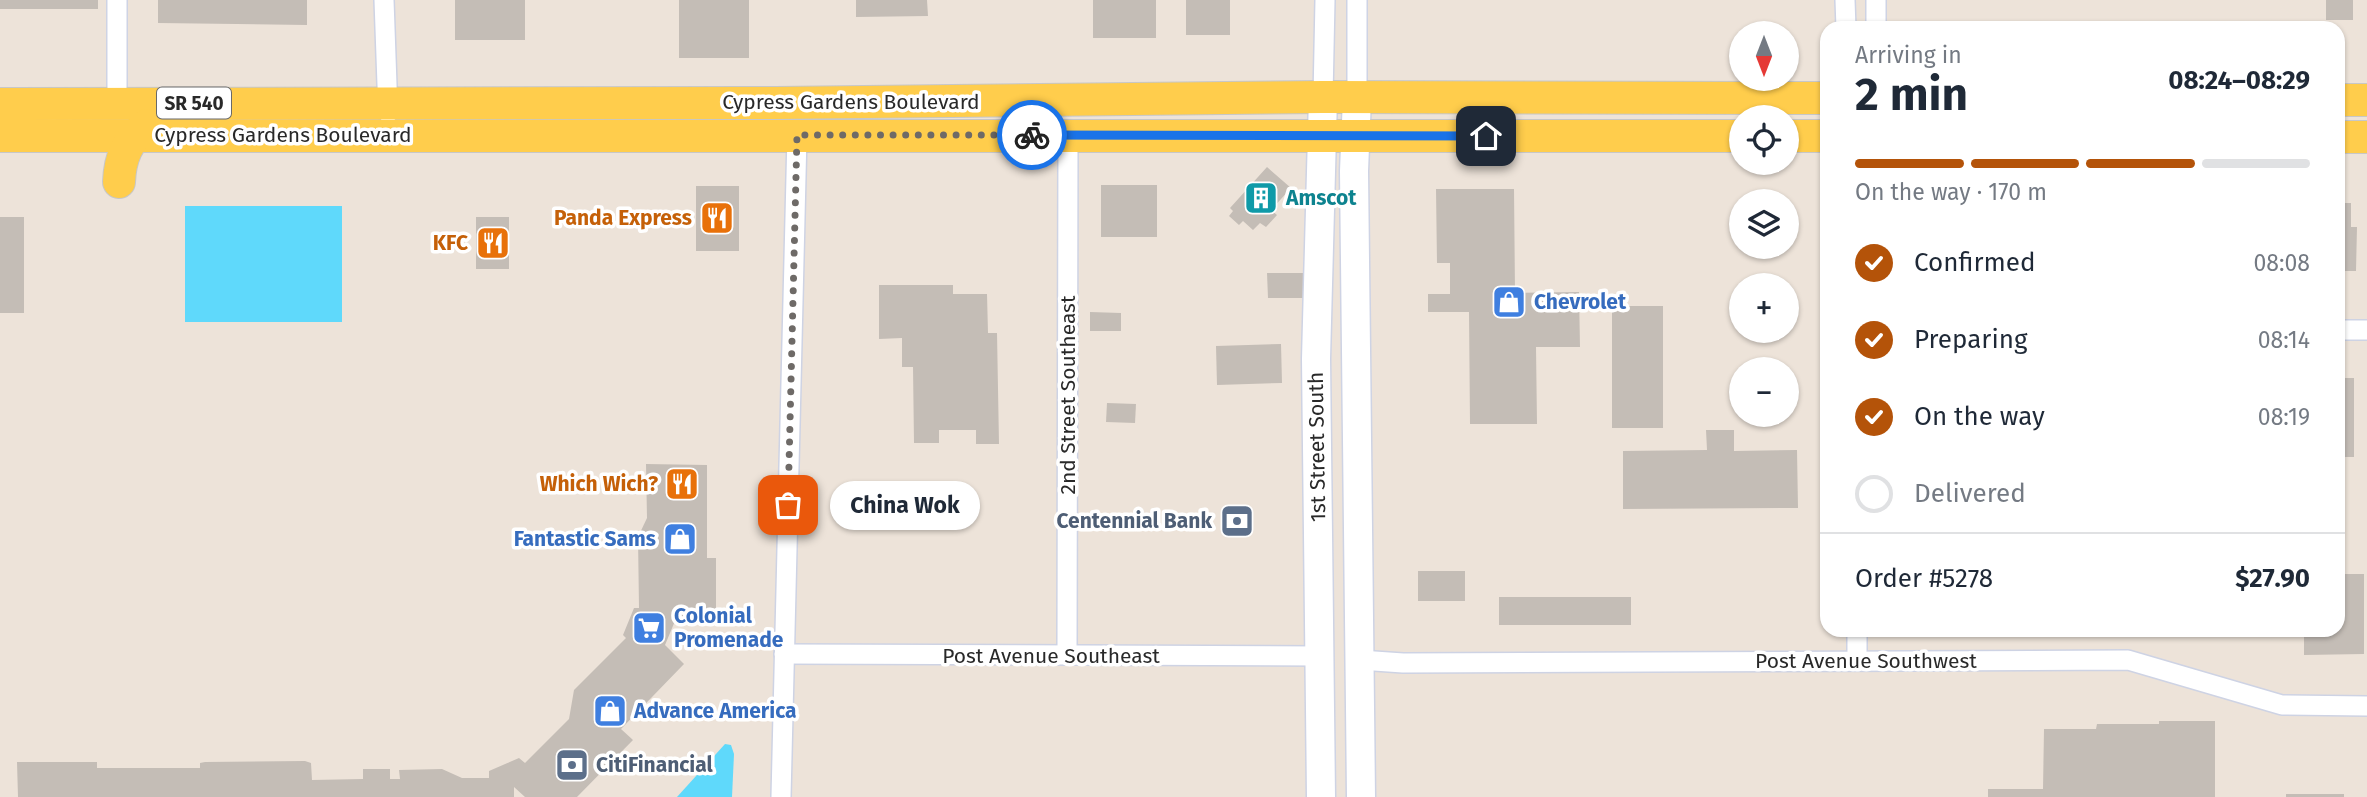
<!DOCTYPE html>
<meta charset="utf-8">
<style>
:root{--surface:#fff;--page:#f2f2f3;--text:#1f2937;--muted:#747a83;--line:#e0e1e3;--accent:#b45309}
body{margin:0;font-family:"Fira Sans",sans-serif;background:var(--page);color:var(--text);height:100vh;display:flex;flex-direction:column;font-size:26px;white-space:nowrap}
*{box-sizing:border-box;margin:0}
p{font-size:23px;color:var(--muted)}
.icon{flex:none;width:38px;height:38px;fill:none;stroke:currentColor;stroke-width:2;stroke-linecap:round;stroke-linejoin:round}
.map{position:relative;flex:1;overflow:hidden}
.panel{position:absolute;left:1820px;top:21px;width:525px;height:616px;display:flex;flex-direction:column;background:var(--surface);border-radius:21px;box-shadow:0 2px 5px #0004}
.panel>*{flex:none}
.needle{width:46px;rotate:180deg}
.tools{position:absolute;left:1729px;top:21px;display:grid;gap:14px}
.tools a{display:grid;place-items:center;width:70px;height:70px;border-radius:50%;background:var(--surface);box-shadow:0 2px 5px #0004;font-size:35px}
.pin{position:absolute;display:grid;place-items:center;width:60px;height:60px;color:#fff;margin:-30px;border-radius:14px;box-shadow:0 4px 10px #0006}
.courier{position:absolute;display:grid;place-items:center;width:70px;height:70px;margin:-35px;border:5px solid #1a73e8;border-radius:50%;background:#fff;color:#222;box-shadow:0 2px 9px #0007}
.bubble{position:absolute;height:49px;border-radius:24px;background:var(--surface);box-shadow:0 2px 5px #0004;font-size:23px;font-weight:700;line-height:49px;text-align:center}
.headline em{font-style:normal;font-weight:700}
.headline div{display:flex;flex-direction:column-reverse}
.headline{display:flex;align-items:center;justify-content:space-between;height:119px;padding:0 35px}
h1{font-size:46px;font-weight:700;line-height:52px}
.bar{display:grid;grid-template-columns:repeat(4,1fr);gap:10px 7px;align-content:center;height:84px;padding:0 35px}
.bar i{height:9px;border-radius:5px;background:var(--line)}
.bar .on{background:var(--accent)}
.bar p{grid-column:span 4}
.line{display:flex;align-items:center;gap:18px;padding:0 35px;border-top:2px solid var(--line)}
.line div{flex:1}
ol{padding:0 35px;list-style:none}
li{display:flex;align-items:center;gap:21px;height:77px}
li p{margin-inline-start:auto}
li .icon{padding:7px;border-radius:50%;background:var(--accent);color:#fff;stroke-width:4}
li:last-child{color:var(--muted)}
li i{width:38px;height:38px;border:4px solid var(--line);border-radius:50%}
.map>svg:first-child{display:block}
.water{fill:#5fd9fb}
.building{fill:#c4bdb6}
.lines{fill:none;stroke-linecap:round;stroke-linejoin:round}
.minor-casing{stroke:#ced3e4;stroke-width:22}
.secondary-casing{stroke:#ced3e4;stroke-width:31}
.primary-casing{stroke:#c7c7c7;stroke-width:34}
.minor{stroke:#fff;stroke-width:19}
.secondary{stroke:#fff;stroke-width:28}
.primary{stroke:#ffcd4c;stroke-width:32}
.done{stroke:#6e6a67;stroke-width:7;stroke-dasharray:0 12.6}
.route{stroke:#1a73e8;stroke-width:9}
.labels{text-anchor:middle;stroke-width:7;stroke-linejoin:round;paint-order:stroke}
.shield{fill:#fff;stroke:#696969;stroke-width:2}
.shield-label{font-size:19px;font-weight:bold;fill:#292929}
.street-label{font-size:21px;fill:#292929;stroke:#fff}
.culture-label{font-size:21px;font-weight:bold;fill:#0d838f;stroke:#fff;text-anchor:start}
.food-label{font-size:21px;font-weight:bold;fill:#c56008;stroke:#fff;text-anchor:end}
.shop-label{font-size:21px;font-weight:bold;fill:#366cbe;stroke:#fff;text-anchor:start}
.service-label{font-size:21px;font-weight:bold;fill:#4e5e75;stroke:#fff;text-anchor:end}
</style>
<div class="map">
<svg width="2367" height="797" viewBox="0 0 2367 797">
<rect width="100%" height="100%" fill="#ede3d9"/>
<g class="water">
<rect x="185" y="206" width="157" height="116"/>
<polygon points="725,744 731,745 734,754 732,797 677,797"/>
</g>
<g class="building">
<rect x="0" y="0" width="98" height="9"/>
<polygon points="158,0 307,0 307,25 158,23"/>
<rect x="455" y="0" width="70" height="40"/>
<rect x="679" y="0" width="70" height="58"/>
<polygon points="856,0 927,0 928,16 856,17"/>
<rect x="1093" y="0" width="63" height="38"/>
<rect x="1186" y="0" width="44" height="35"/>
<rect x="2326" y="0" width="27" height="20"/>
<polygon points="1267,167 1291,188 1271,210 1277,215 1266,227 1260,223 1253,230 1243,221 1239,225 1229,216 1233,211 1230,208"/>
<rect x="1101" y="185" width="56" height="52"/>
<rect x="696" y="186" width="43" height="65"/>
<polygon points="1436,189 1514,189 1515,293 1579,292 1580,347 1536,347 1537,424 1470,424 1469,312 1428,312 1428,294 1450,294 1450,263 1437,263"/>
<polygon points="2338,203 2351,203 2351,227 2357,227 2356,271 2338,271"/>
<rect x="0" y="217" width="24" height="96"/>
<rect x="476" y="217" width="33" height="52"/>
<polygon points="1267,273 1306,273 1306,298 1268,298"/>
<polygon points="879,285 953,285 953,294 987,294 988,333 997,333 999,444 976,444 976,430 939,430 939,443 914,443 913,367 902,367 902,338 879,339"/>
<rect x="1612" y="306" width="51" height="122"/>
<polygon points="1090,312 1121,313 1121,331 1090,331"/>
<polygon points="1281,344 1282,383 1217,385 1216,346"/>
<rect x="2338" y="378" width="16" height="79"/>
<polygon points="1107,403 1136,404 1135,423 1106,422"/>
<polygon points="1706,430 1734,430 1734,451 1797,450 1798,508 1623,509 1623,451 1707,450"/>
<polygon points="646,464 707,465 707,558 716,558 716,621 675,621 665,645 684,664 621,729 633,740 577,797 525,797 514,787 514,797 18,797 17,762 97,762 97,768 200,768 200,763 205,762 305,761 311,763 312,780 363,779 363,769 390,769 390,779 400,779 399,770 442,769 462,778 489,778 489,771 519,758 525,763 569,719 574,690 626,638 623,635 634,608 639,608 638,537 647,518"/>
<rect x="1418" y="571" width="47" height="30"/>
<polygon points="2338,574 2364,574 2364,654 2304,655 2304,630 2338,630"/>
<rect x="1499" y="597" width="132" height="28"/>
<polygon points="2159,721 2215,721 2215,797 1988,797 1988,789 2043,789 2044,729 2096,729 2097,724 2159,724"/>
<rect x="2286" y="794" width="58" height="3"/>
</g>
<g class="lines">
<defs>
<g id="minor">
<polyline points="117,0 117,103"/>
<polyline points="384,0 388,113"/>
<polyline points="1357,0 1357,98"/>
<polyline points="1845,0 1846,28"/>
<polyline points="1876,0 1876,28"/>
<polyline points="1323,97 1325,0"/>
<polyline points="2338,330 2367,330"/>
<polyline points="1857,630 1857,660"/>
<polyline points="784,654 1319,656"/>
<polyline points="1067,655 1068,135"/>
<polyline points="1360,660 1403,663 2128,660 2282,705 2367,706"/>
<polyline points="781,797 797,135"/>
</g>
<g id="secondary">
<polyline points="1357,98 1354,171 1361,797"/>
<polyline points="1321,797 1316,359 1323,97"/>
</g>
<g id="primary">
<polyline points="2338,100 2367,100"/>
<polyline points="0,104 775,103 1323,97 1827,98"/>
<polyline points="0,136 1741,136"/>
<polyline points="1787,136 1827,136"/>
<polyline points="2338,137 2367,137"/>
<path d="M119 182C120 158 127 140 147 125"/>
</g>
</defs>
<use href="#minor" class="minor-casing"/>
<use href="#secondary" class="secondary-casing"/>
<use href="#primary" class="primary-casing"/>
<use href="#minor" class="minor"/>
<use href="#secondary" class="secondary"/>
<use href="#primary" class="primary"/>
</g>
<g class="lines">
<polyline class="done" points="788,505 797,135 1032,135"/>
<polyline class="route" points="1032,135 1486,136"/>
</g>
<defs>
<symbol id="building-square" viewBox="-11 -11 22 22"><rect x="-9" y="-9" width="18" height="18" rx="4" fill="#0f9aa8" stroke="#fff"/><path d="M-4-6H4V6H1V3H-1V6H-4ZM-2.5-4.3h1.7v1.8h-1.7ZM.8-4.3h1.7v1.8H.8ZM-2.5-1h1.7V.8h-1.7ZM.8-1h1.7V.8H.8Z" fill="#fff"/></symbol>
<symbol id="restaurant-square" viewBox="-11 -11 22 22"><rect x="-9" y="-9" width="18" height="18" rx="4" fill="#e8710a" stroke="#fff"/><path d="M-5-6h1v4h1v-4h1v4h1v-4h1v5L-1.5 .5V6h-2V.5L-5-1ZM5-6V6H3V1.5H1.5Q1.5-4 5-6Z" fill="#fff"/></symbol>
<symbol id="shop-square" viewBox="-11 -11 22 22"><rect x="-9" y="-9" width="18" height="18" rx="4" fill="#3f7fe0" stroke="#fff"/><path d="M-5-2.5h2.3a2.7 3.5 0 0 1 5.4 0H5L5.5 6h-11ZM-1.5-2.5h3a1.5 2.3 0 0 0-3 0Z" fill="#fff"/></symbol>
<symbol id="bank-square" viewBox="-11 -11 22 22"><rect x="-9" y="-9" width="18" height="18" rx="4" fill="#5c6f8a" stroke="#fff"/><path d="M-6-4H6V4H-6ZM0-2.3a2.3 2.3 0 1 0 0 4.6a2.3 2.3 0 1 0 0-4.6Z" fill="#fff"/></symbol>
<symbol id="supermarket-square" viewBox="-11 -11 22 22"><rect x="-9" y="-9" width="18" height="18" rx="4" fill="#3f7fe0" stroke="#fff"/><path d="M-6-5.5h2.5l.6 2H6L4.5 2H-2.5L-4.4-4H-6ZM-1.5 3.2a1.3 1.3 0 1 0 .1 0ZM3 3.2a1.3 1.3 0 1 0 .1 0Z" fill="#fff"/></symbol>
</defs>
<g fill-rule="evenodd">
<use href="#building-square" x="1242" y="179" width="38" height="38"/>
<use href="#restaurant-square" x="698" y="199" width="38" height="38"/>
<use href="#restaurant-square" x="474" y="224" width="38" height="38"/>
<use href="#shop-square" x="1490" y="283" width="38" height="38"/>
<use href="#restaurant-square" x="663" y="465" width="38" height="38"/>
<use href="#bank-square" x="1218" y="502" width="38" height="38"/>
<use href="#shop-square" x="661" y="520" width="38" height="38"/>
<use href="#supermarket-square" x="630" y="609" width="38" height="38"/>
<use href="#shop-square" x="591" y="692" width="38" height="38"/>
<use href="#bank-square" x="553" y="746" width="38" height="38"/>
</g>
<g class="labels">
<rect class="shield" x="157" y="87.5" width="74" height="31" rx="5"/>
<g class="shield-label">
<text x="194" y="110">SR 540</text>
</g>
<g class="street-label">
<text x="851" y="109">Cypress Gardens Boulevard</text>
<text x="283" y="142">Cypress Gardens Boulevard</text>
<text transform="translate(1068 395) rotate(-90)" y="7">2nd Street Southeast</text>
<text transform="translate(1317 447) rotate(-91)" y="7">1st Street South</text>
<text x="1051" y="663">Post Avenue Southeast</text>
<text x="1866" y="668">Post Avenue Southwest</text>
</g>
<g class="culture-label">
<text x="1286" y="205">Amscot</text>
</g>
<g class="food-label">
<text x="692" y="225">Panda Express</text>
<text x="468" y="250">KFC</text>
<text x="658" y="491">Which Wich?</text>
</g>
<g class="shop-label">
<text x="1534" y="309">Chevrolet</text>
<text x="656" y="546" text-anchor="end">Fantastic Sams</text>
<text x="674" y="623">Colonial<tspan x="674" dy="24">Promenade</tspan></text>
<text x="634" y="718">Advance America</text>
</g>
<g class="service-label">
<text x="1212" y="528">Centennial Bank</text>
<text x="596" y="772" text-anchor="start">CitiFinancial</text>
</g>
</g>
</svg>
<div class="tools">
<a><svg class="needle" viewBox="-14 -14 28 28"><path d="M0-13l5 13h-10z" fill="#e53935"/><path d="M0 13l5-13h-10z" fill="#747a83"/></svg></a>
<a><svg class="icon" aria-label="locate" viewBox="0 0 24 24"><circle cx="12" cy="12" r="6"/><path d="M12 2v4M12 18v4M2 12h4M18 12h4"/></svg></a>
<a><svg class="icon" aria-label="layers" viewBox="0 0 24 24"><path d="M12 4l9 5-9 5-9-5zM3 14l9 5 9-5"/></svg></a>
<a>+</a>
<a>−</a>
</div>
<div class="pin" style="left:788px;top:505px;background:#ea580c"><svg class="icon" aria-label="bag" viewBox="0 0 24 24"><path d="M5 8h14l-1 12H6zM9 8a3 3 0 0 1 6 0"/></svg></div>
<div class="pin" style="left:1486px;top:136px;background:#1f2937"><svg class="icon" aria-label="home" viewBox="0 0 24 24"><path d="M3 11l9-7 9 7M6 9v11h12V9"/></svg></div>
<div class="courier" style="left:1032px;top:135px"><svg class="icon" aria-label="bike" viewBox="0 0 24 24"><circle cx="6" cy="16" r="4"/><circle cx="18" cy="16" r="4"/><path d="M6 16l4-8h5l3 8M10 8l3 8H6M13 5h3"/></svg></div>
<div class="bubble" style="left:830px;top:481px;width:150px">China Wok</div>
<section class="panel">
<div class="headline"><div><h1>2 min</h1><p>Arriving in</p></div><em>08:24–08:29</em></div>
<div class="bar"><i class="on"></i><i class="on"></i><i class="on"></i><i></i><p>On the way · 170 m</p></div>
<ol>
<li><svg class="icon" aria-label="check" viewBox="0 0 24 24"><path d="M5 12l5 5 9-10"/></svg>Confirmed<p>08:08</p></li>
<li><svg class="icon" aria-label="check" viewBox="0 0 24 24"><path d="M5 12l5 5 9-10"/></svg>Preparing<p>08:14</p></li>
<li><svg class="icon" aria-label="check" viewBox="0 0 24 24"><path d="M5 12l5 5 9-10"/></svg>On the way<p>08:19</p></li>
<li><i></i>Delivered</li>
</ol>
<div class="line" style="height:91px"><div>Order #5278</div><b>$27.90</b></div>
</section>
</div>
